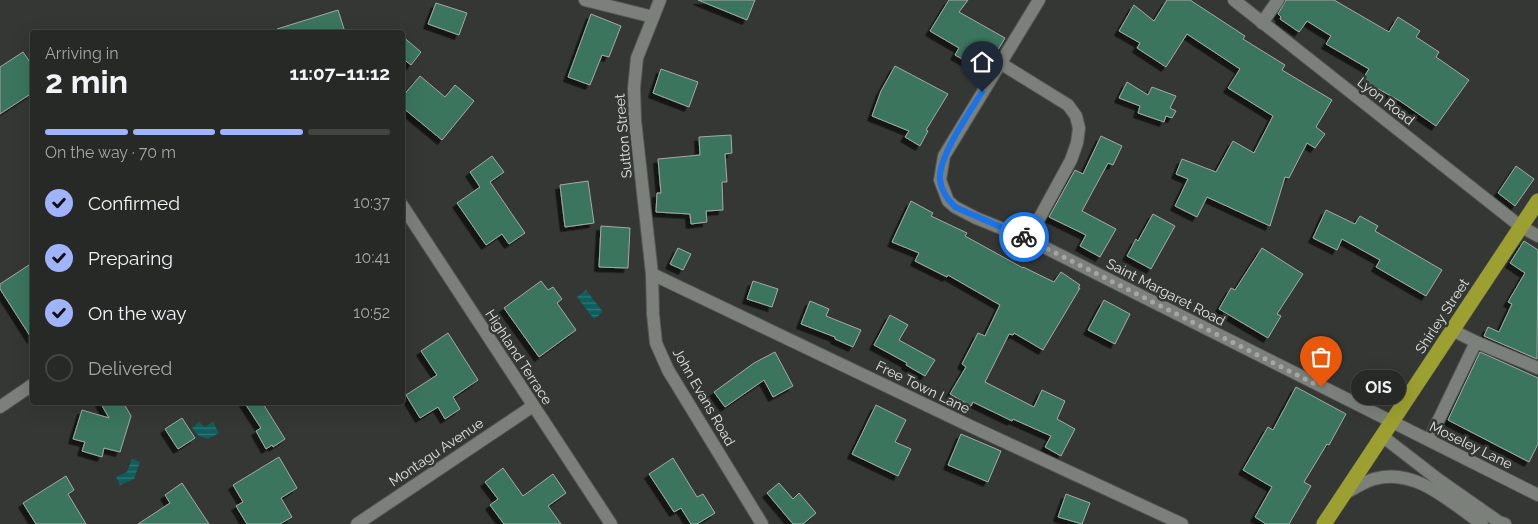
<!DOCTYPE html>
<meta charset="utf-8">
<style>
:root{--surface:#272926;--page:#2f312e;--text:#f1f3f6;--muted:#a4a6a7;--line:#434543;--accent:#a0b3fd}
body{margin:0;font-family:Raleway,sans-serif;background:var(--page);color:var(--text);height:100vh;display:flex;flex-direction:column;font-size:19px;white-space:nowrap}
*{box-sizing:border-box;margin:0}
p{font-size:16px;color:var(--muted)}
.icon{flex:none;width:28px;height:28px;fill:none;stroke:currentColor;stroke-width:2;stroke-linecap:round;stroke-linejoin:round}
.map{position:relative;flex:1;overflow:hidden}
.panel{position:absolute;left:30px;top:30px;width:375px;height:375px;display:flex;flex-direction:column;background:var(--surface);border-radius:5px;box-shadow:0 5px 20px #0002,0 0 0 1px var(--line)}
.panel>*{flex:none}
.pin{position:absolute;display:grid;place-items:center;width:42px;height:42px;color:#fff;margin:-51px -21px;border-radius:50% 50% 50% 0;rotate:-45deg;box-shadow:0 0 5px #0007}
.pin .icon{rotate:45deg}
.courier{position:absolute;display:grid;place-items:center;width:50px;height:50px;margin:-25px;border:4px solid #1a73e8;border-radius:50%;background:#fff;color:#222;box-shadow:0 1px 6px #0007}
.bubble{position:absolute;height:35px;border-radius:18px;background:var(--surface);box-shadow:0 5px 20px #0002,0 0 0 1px var(--line);font-size:16px;font-weight:700;line-height:35px;text-align:center}
.head em{font-style:normal;font-weight:700}
.head div{display:flex;flex-direction:column-reverse}
.head{display:flex;align-items:center;justify-content:space-between;height:85px;padding:0 15px}
h1{font-size:32px;font-weight:700;line-height:38px}
.bar{display:grid;grid-template-columns:repeat(4,1fr);gap:8px 5px;align-content:center;height:60px;padding:0 15px}
.bar i{height:6px;border-radius:4px;background:var(--line)}
.bar .current{background:var(--accent)}
.bar p{grid-column:span 4}
ol{padding:0 15px;list-style:none}
li{display:flex;align-items:center;gap:15px;height:55px}
li p{margin-inline-start:auto}
li .icon{padding:5px;border-radius:50%;background:var(--accent);color:#111;stroke-width:4}
li:last-child{color:var(--muted)}
li i{width:28px;height:28px;border:2px solid var(--line);border-radius:50%}
.map>svg:first-child{display:block}
.water{fill:url(#water-rules)}
.building{fill:#3a745d;stroke:#a4aaa7;filter:url(#shadow)}
.lines{fill:none;stroke-linecap:round;stroke-linejoin:round}
.minor-casing{stroke:#535652;stroke-width:14}
.highway-casing{stroke:#535652;stroke-width:16}
.minor{stroke:#7c807b;stroke-width:12}
.highway{stroke:#9ca030;stroke-width:15}
.done{stroke:#a4a6a3;stroke-width:5;stroke-dasharray:0 9}
.route{stroke:#1a73e8;stroke-width:6}
.labels{text-anchor:middle;stroke-width:5;stroke-linejoin:round;paint-order:stroke}
.street-label{font-size:14px;fill:#e0e2df;stroke:#343733}
</style>
<div class="map">
<svg width="1538" height="524" viewBox="0 0 1538 524">
<defs>
<pattern id="water-rules" width="6" height="5" patternUnits="userSpaceOnUse" patternTransform="scale(1.25)"><rect width="6" height="5" fill="#0d5f5d"/><path d="M0 2.5h6" fill="none" stroke="#307674"/></pattern>
<filter id="shadow"><feDropShadow dx="-4.5" dy="4.5" stdDeviation="0" flood-color="#0009"/></filter>
</defs>
<rect width="100%" height="100%" fill="#343733"/>
<g class="water">
<polygon points="586,290 603,312 594,319 577,297"/>
<polygon points="199,422 205,427 213,422 219,433 208,439 199,436 192,428"/>
<polygon points="132,459 140,462 134,479 120,485 116,477 127,472"/>
</g>
<g class="building">
<polygon points="698,0 755,0 747,20"/>
<polygon points="949,0 968,0 959,12 1005,38 985,72 955,55 959,48 930,31"/>
<polygon points="1167,0 1190,0 1245,36 1243,39 1285,65 1282,70 1332,100 1316,127 1325,134 1315,148 1307,143 1289,178 1285,177 1270,226 1207,197 1197,217 1175,206 1188,179 1176,174 1182,159 1216,172 1233,141 1254,153 1273,116 1228,88 1240,69 1187,34 1166,67 1137,48 1140,43 1119,31 1134,5 1154,21"/>
<polygon points="1286,0 1334,0 1389,32 1398,17 1420,31 1416,37 1439,52 1436,57 1469,80 1436,126 1400,101 1362,80 1369,69 1326,44 1331,36 1307,21 1299,32 1280,19 1281,17 1278,14"/>
<polygon points="436,3 467,13 459,35 428,24"/>
<polygon points="338,10 345,32 277,32 277,29"/>
<polygon points="591,14 621,26 609,57 602,55 590,85 568,77"/>
<polygon points="402,36 421,52 411,65 402,58"/>
<polygon points="23,52 32,65 32,93 0,114 0,67"/>
<polygon points="895,66 948,94 926,130 928,131 920,146 905,137 909,131 872,116 881,91"/>
<polygon points="661,69 698,82 689,107 653,93"/>
<polygon points="420,76 445,97 455,85 474,101 442,140 402,107 402,97"/>
<polygon points="1127,82 1148,95 1152,87 1176,96 1170,108 1176,111 1172,118 1166,116 1164,122 1138,113 1140,106 1119,98"/>
<polygon points="731,135 732,153 725,154 727,182 722,182 723,210 706,211 707,222 691,224 690,214 656,212 657,193 661,193 658,159 700,155 699,137"/>
<polygon points="1101,136 1122,146 1113,165 1108,163 1082,211 1116,229 1100,257 1080,246 1086,235 1049,217 1075,170 1083,174"/>
<polygon points="492,156 504,172 490,182 525,233 509,244 502,234 486,245 457,203 480,187 470,172"/>
<polygon points="1516,166 1534,179 1515,206 1498,193"/>
<polygon points="588,181 594,223 565,227 560,185"/>
<polygon points="911,201 933,213 931,216 967,233 965,236 1023,268 1023,267 1054,282 1061,272 1080,285 1078,288 1080,288 1043,350 1014,333 1013,335 1009,334 985,382 1034,407 1042,390 1065,401 1057,419 1075,429 1061,456 1045,447 1051,436 1013,419 1012,421 973,402 971,406 950,394 966,367 962,364 978,333 985,336 1000,305 948,275 947,277 915,261 919,253 892,242"/>
<polygon points="1326,210 1355,224 1360,216 1378,226 1375,231 1442,270 1426,296 1376,267 1380,260 1342,239 1337,250 1313,238"/>
<polygon points="1153,214 1175,226 1151,269 1127,256 1136,239 1138,241"/>
<polygon points="601,226 630,228 628,268 599,267"/>
<polygon points="1524,241 1538,250 1537,359 1484,336 1488,327 1499,332 1512,304 1508,302 1525,273 1510,263"/>
<polygon points="678,248 691,254 683,270 670,264"/>
<polygon points="1262,248 1303,274 1277,314 1281,316 1268,338 1219,309 1231,288 1235,290"/>
<polygon points="32,263 32,339 0,289 0,284"/>
<polygon points="541,281 548,290 553,287 562,299 557,303 576,330 539,357 504,308"/>
<polygon points="753,281 778,289 772,307 747,299"/>
<polygon points="1104,300 1130,314 1115,344 1088,330"/>
<polygon points="810,301 829,309 826,316 861,330 853,347 835,339 835,337 801,324"/>
<polygon points="890,315 908,325 899,340 935,360 925,376 906,365 907,363 874,345"/>
<polygon points="448,333 478,380 453,397 460,409 445,419 438,407 420,418 406,395 437,375 421,351"/>
<polygon points="775,352 793,386 773,397 764,380 725,407 714,392 754,363"/>
<polygon points="1480,352 1538,378 1538,444 1529,462 1448,420"/>
<polygon points="1296,387 1346,414 1329,445 1327,444 1304,482 1311,486 1289,524 1266,524 1255,517 1272,487 1243,470 1268,427 1273,430"/>
<polygon points="100,402 123,402 131,416 120,452 104,448 102,457 82,451 85,442 73,439 82,410 109,418"/>
<polygon points="244,402 262,402 285,439 273,447 272,445 266,449 256,431 261,428"/>
<polygon points="876,405 906,420 895,442 911,449 898,476 852,454"/>
<polygon points="182,418 195,438 178,449 165,429"/>
<polygon points="961,434 1001,451 988,482 948,465"/>
<polygon points="279,457 297,488 281,498 292,517 280,524 247,524 236,506 243,502 233,485"/>
<polygon points="673,458 697,497 703,494 715,513 697,524 691,524 681,508 674,512 649,474"/>
<polygon points="503,468 523,496 553,474 566,493 548,506 561,524 504,524 490,505 498,499 485,482"/>
<polygon points="66,476 74,490 68,494 86,524 36,524 23,503"/>
<polygon points="182,483 209,524 138,524 170,503 165,495"/>
<polygon points="779,483 793,499 799,493 816,513 803,524 793,524 767,493"/>
<polygon points="1066,494 1090,503 1082,524 1058,517"/>
</g>
<g class="lines">
<defs>
<g id="minor">
<polyline points="585,0 653,17"/>
<polyline points="660,0 637,58 634,88 635,120 652,274 653,314 656,343 668,370 762,524"/>
<polyline points="1039,0 944,156 940,180 948,201 955,207 976,218 1028,239 1538,495"/>
<polyline points="1234,0 1520,226 1538,236"/>
<polyline points="1262,23 1278,0"/>
<polyline points="1000,63 1068,105 1076,116 1079,128 1077,143 1071,160 1028,239"/>
<polyline points="402,205 611,524"/>
<polyline points="652,274 968,425 1182,524"/>
<polyline points="1452,330 1476,342 1538,368"/>
<polyline points="0,407 32,385"/>
<polyline points="1382,436 1439,480 1499,522 1505,524"/>
<polyline points="1429,440 1476,342"/>
<path d="M1342 495C1352 490 1363 482 1374 479 1415 467 1450 502 1482 524"/>
<polyline points="357,524 533,406"/>
</g>
<polyline id="highway" points="1324,524 1538,201"/>
</defs>
<use href="#minor" class="minor-casing"/>
<use href="#highway" class="highway-casing"/>
<use href="#minor" class="minor"/>
<use href="#highway" class="highway"/>
</g>
<g class="lines">
<polyline class="done" points="1024,237 1321,387"/>
<path class="route" d="M982 92C970 112 937 158 940 180 941 191 948 200 955 207L1024 237"/>
</g>
<g class="labels">
<g class="street-label">
<text transform="translate(1386 101) rotate(38)" y="5">Lyon Road</text>
<text transform="translate(623 136) rotate(-95)" y="5">Sutton Street</text>
<text transform="translate(1166 292) rotate(27)" y="5">Saint Margaret Road</text>
<text transform="translate(1442 316) rotate(-57)" y="5">Shirley Street</text>
<text transform="translate(519 357) rotate(57)" y="5">Highland Terrace</text>
<text transform="translate(923 387) rotate(26)" y="5">Free Town Lane</text>
<text transform="translate(704 397) rotate(60)" y="5">John Evans Road</text>
<text transform="translate(1471 445) rotate(26)" y="5">Moseley Lane</text>
<text transform="translate(436 452) rotate(-34)" y="5">Montagu Avenue</text>
</g>
</g>
</svg>
<div class="pin" style="left:1321px;top:387px;background:#ea580c"><svg class="icon" aria-label="bag" viewBox="0 0 24 24"><path d="M5 8h14l-1 12H6zM9 8a3 3 0 0 1 6 0"/></svg></div>
<div class="pin" style="left:982px;top:92px;background:#1f2937"><svg class="icon" aria-label="home" viewBox="0 0 24 24"><path d="M3 11l9-7 9 7M6 9v11h12V9"/></svg></div>
<div class="courier" style="left:1024px;top:237px"><svg class="icon" aria-label="bike" viewBox="0 0 24 24"><circle cx="6" cy="16" r="4"/><circle cx="18" cy="16" r="4"/><path d="M6 16l4-8h5l3 8M10 8l3 8H6M13 5h3"/></svg></div>
<div class="bubble" style="left:1351px;top:370px;width:55px">OIS</div>
<section class="panel">
<div class="head"><div><h1>2 min</h1><p>Arriving in</p></div><em>11:07–11:12</em></div>
<div class="bar"><i class="current"></i><i class="current"></i><i class="current"></i><i></i><p>On the way · 70 m</p></div>
<ol>
<li><svg class="icon" aria-label="check" viewBox="0 0 24 24"><path d="M5 12l5 5 9-10"/></svg>Confirmed<p>10:37</p></li>
<li><svg class="icon" aria-label="check" viewBox="0 0 24 24"><path d="M5 12l5 5 9-10"/></svg>Preparing<p>10:41</p></li>
<li><svg class="icon" aria-label="check" viewBox="0 0 24 24"><path d="M5 12l5 5 9-10"/></svg>On the way<p>10:52</p></li>
<li><i></i>Delivered</li>
</ol>
</section>
</div>
